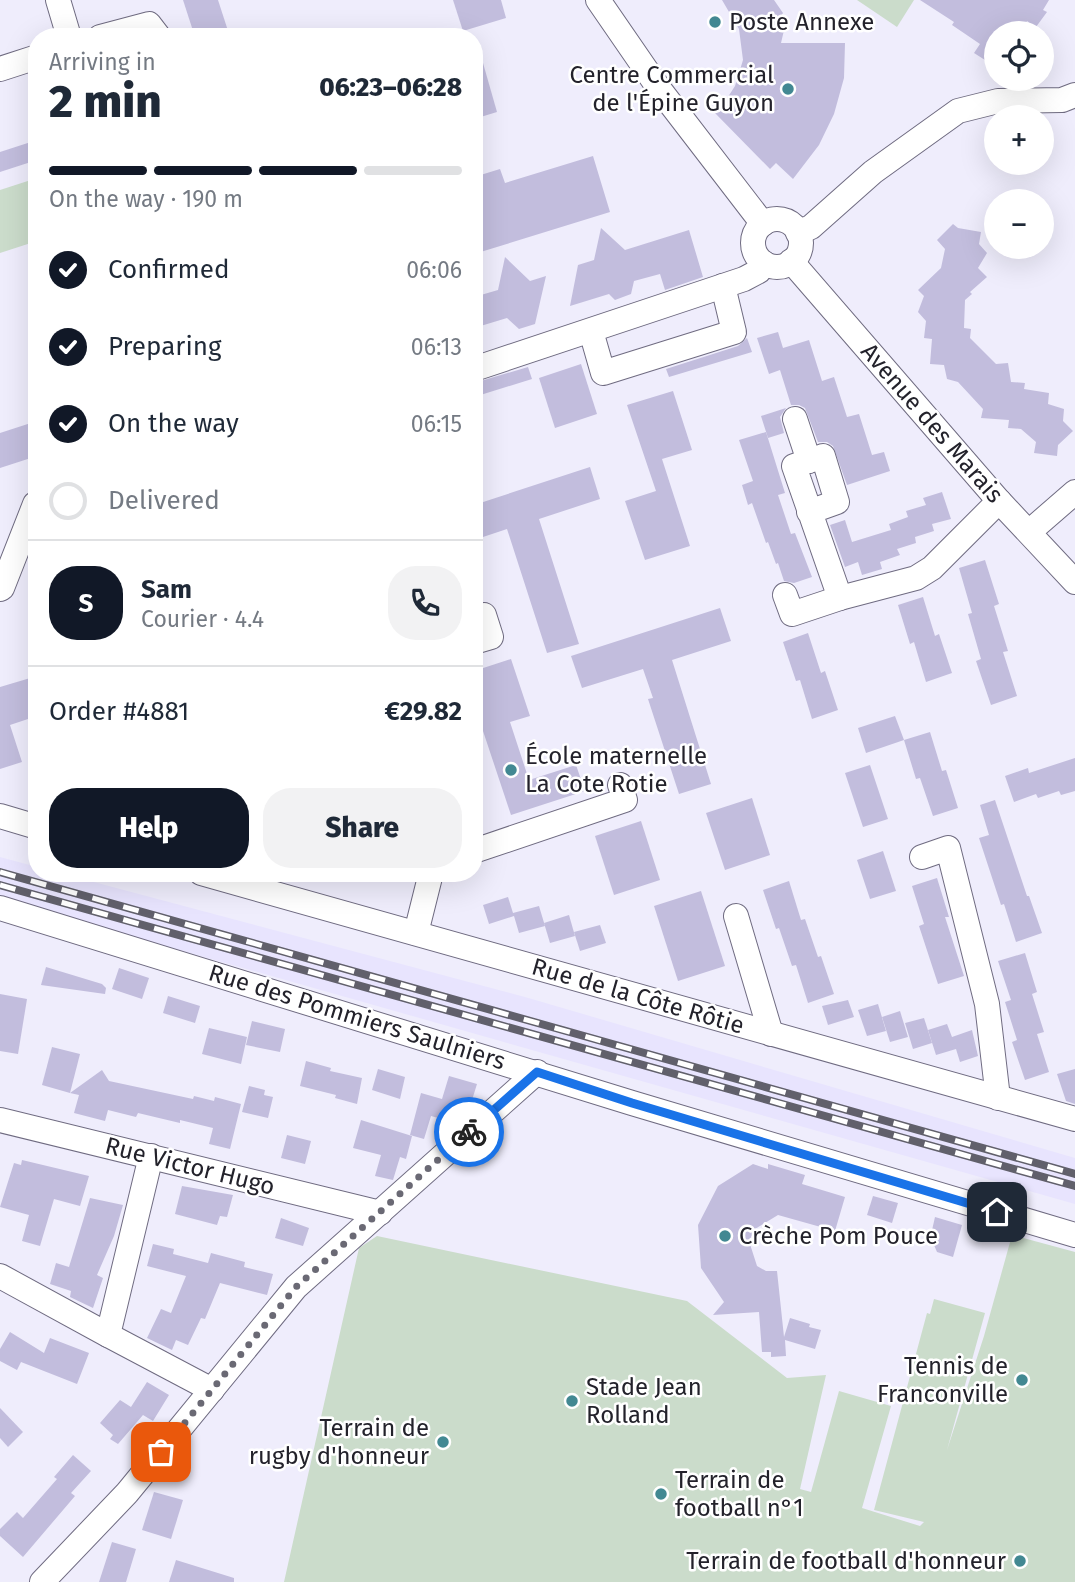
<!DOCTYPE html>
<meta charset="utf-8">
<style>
:root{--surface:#fff;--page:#f2f2f3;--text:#1f2937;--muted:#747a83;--line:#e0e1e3;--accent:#111827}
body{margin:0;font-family:"Fira Sans",sans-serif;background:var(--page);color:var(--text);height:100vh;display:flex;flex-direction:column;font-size:26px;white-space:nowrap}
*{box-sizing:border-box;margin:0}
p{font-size:23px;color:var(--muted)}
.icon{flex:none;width:38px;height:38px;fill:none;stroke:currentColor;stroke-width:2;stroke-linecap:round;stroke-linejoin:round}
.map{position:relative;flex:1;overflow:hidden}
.sheet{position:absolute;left:28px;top:28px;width:455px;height:854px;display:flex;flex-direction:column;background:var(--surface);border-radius:28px;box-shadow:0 7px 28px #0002}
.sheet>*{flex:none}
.tools{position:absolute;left:984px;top:21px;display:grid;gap:14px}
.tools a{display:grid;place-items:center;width:70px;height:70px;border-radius:50%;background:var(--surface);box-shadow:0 7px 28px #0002;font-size:35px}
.pin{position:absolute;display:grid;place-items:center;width:60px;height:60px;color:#fff;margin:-30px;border-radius:14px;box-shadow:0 4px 10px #0006}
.courier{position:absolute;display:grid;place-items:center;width:70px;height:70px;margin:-35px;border:5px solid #1a73e8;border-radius:50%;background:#fff;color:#222;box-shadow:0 2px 9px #0007}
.head em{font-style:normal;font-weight:800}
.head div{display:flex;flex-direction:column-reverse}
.head{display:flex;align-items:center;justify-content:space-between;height:119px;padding:0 21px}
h1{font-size:46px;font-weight:800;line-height:52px}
.bar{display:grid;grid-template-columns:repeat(4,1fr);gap:10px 7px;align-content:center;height:84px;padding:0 21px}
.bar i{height:9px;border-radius:5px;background:var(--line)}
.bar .on{background:var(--accent)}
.bar p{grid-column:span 4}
.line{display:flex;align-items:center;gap:18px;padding:0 21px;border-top:2px solid var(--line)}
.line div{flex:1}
.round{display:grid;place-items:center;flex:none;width:74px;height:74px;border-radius:28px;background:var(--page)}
ol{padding:0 21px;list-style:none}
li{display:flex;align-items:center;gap:21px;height:77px}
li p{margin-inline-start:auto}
li .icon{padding:7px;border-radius:50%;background:var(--accent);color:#fff;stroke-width:4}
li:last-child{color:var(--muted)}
li i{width:38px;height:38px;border:4px solid var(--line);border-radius:50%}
.button{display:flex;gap:14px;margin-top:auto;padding:14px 21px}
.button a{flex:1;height:80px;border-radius:28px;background:var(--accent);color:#fff;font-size:28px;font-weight:800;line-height:80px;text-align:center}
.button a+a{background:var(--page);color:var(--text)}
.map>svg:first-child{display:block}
.built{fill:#e8e4fe}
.green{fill:#cbdccb}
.building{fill:#c2bddd}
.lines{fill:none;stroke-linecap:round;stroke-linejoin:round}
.minor-casing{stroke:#6f6b81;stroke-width:26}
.minor{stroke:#fff;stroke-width:24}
.rail-casing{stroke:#61606b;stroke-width:8}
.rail{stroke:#fff;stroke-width:5;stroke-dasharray:16;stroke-linecap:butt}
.done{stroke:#6a6974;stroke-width:7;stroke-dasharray:0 12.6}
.route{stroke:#1a73e8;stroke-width:9}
.poi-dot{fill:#428892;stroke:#fff;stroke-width:2.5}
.labels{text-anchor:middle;stroke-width:5;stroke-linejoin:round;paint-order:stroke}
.poi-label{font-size:24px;fill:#23222b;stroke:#fff;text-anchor:start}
.street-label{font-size:24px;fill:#23222b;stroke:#fff}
</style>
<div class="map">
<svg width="1075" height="1582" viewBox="0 0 1075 1582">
<rect width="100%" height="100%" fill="#efedfc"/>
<polygon class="built" points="0,857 37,867 37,873 60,873 525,997 1075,1158 1075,1204 0,899"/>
<g class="green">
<polygon points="857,0 914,0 897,27"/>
<polygon points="37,178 37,241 0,253 0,190"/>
<polygon points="1012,1235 1075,1252 1075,1582 284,1582 359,1248 377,1236 687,1301 787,1378 826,1375 800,1489 811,1492 839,1391 891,1406 862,1508 920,1526 924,1522 874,1510 927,1313 930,1314 934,1299 985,1313 947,1450 984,1336"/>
</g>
<g class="building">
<polygon points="183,0 218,0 230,37 195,37"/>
<polygon points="453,0 501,0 506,18 463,31"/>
<polygon points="722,0 774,0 783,13 778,21 785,26 781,43 845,43 844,78 834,114 819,145 793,179 776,163 770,169 714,112 726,100 735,86 743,60 739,29"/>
<polygon points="920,0 1049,0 1043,10 1047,12 1036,27 1027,21 1019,33 996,33 996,67 974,53 980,44 952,25 954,22"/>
<polygon points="479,49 497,112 474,119 474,50"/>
<polygon points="37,140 37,160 0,172 0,152"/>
<polygon points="593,156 610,212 474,254 474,177 500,169 505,183"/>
<polygon points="953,224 958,228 981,232 979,244 987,253 978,268 987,277 970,292 972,294 965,300 964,328 971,329 970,338 996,364 1008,363 1011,382 1025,383 1024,389 1049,393 1048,404 1064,409 1063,421 1073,431 1058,445 1057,456 1034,453 1036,442 1021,429 1008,428 1009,420 981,418 983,409 958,382 947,379 944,365 930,364 932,339 924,338 926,321 918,312 924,296 918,290 941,268 945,249 937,240"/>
<polygon points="601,228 625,250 689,230 703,277 665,290 660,274 634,281 631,294 615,300 609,294 570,306 578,265 594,260"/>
<polygon points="505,257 530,281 546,276 535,324 519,329 507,318 474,328 474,297 498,290"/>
<polygon points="778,332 783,348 809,340 822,381 834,377 847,417 859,414 872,455 884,452 890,471 847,485 833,446 827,442 818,442 805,408 799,405 791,405 780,370 769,374 757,338"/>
<polygon points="747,338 752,352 669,377 666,369 738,346"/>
<polygon points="581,364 597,414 555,428 539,378"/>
<polygon points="528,367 532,379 474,397 474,383"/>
<polygon points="673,391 692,450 662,459 690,546 645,560 625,501 656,491 627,405"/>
<polygon points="786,408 780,417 784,433 768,438 761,416"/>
<polygon points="37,421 37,456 0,468 0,433"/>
<polygon points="766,432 785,493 778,495 791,534 795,533 812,577 794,583 784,581 778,563 776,564 768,542 766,543 752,503 748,505 742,485 753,481 739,440"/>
<polygon points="590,467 600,499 539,519 579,644 547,653 507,529 474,540 474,505"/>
<polygon points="942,492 951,519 932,524 934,531 915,537 916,543 897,549 900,555 880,562 882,569 862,575 858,562 845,567 830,525 845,520 852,542 891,530 889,524 908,517 906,511 926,505 923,498"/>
<polygon points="985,560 999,604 994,606 1008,651 1003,652 1017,696 991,705 976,661 981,659 968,614 972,613 959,568"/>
<polygon points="923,597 935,636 939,634 952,673 926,682 914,642 910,644 898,605"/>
<polygon points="720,608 731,641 672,660 711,784 679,794 648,699 653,698 643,669 582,688 571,656"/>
<polygon points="808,633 821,673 825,671 838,710 812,719 800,680 796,681 783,642"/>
<polygon points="511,659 530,716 510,722 529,780 576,765 585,791 511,815 483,731 474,735 474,671"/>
<polygon points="37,676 37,716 10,725 22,762 0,769 0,687"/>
<polygon points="895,716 904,740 866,753 858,728"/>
<polygon points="930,732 942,771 946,770 958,808 933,816 920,778 916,779 904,740"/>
<polygon points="1075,758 1075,791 1061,795 1059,791 1038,798 1036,794 1014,802 1005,776 1028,768 1029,773"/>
<polygon points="870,765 888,819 863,827 845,773"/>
<polygon points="752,798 770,855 725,870 706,813"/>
<polygon points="995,800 1027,896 1029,896 1042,933 1016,942 1004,904 1001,905 979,838 989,835 980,805"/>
<polygon points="641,821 660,880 614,895 595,836"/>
<polygon points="883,851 896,891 870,899 857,860"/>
<polygon points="937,878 949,917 945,917 964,976 938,984 919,926 924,924 912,886"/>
<polygon points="789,881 801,920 805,919 818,957 821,956 834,994 808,1003 796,965 792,966 779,928 776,929 763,890"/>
<polygon points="701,891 725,966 678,981 654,906"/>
<polygon points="508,897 513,913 539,906 545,926 519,933 514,916 489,924 483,905"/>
<polygon points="569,915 575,936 550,943 544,923"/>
<polygon points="600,925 606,943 580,951 574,932"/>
<polygon points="1025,953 1037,992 1032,994 1044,1032 1037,1034 1049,1072 1025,1080 1012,1042 1017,1040 1005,1002 1011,1000 998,961"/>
<polygon points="46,967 102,984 106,988 105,994 41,985"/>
<polygon points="119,968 149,978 142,999 112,989"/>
<polygon points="0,994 27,999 18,1054 0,1051"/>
<polygon points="168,996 200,1006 195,1023 163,1013"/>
<polygon points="848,1000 854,1017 828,1025 822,1006"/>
<polygon points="878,1004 886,1031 867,1036 858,1010"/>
<polygon points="900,1011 908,1037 890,1042 882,1017"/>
<polygon points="924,1018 932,1043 913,1049 905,1023"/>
<polygon points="252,1021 285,1029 280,1052 246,1045"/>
<polygon points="947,1024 952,1037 972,1030 978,1056 960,1062 956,1049 936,1055 928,1030"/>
<polygon points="209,1028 247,1037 241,1064 202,1054"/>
<polygon points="52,1047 80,1054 70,1093 42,1085"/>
<polygon points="306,1061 331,1068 330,1071 362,1078 357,1104 335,1098 336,1095 300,1086"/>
<polygon points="378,1069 405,1077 400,1099 372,1090"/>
<polygon points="1075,1069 1075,1104 1066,1101 1057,1074"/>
<polygon points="102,1070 109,1081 193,1099 194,1096 214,1101 215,1097 241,1104 230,1149 209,1144 213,1128 180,1120 180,1123 138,1113 136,1117 108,1110 105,1121 74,1113 79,1095 70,1093"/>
<polygon points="449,1076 477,1084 472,1100 468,1099 467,1106 458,1103 452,1122 431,1116 424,1139 410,1135 421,1093 442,1099"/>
<polygon points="249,1086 265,1090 264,1095 273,1097 268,1118 242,1112"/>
<polygon points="361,1120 412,1136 406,1159 400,1157 393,1180 375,1176 381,1155 353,1148"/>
<polygon points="287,1135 311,1141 305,1164 281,1158"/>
<polygon points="22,1160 89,1176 80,1206 54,1199 40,1246 22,1241 29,1215 0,1207 14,1163 21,1165"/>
<polygon points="753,1164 768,1169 768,1164 805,1175 802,1184 845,1197 835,1231 778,1215 755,1229 749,1241 757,1266 766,1271 777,1271 784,1337 790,1318 810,1324 809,1327 821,1330 815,1349 785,1340 786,1356 771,1357 771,1352 762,1352 759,1312 713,1315 724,1302 701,1268 698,1225 718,1186"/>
<polygon points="182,1186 233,1195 227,1217 220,1216 217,1225 175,1214"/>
<polygon points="873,1196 898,1203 892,1223 867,1215"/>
<polygon points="90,1198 123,1205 114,1236 97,1275 103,1278 93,1308 70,1297 71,1291 50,1284 56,1263 69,1267"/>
<polygon points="935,1217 962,1225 953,1257 937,1252 934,1245 936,1241 930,1239"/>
<polygon points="281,1218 309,1228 303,1246 275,1238"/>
<polygon points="153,1244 174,1249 173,1254 208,1263 211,1253 245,1262 244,1267 273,1274 267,1295 220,1283 205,1319 201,1318 188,1345 176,1340 172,1350 147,1338 161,1309 171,1313 186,1276 147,1266"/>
<polygon points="10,1332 44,1353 50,1338 89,1353 77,1384 21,1362 17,1370 0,1361 0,1349"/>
<polygon points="147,1382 169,1395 153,1421 143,1415 118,1444 110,1439 113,1435 100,1423 120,1400 131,1407"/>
<polygon points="0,1408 23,1432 8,1447 0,1438"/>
<polygon points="73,1455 91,1471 71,1493 75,1496 23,1557 0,1536 0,1529 17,1512 23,1518 57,1479 54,1477"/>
<polygon points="154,1492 183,1500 171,1539 142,1530"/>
<polygon points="112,1542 136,1549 126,1582 99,1582"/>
<polygon points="176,1560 234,1578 234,1582 169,1582"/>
</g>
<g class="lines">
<defs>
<g id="minor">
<polyline points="58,0 69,37"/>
<polyline points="598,0 660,90 763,224"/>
<polyline points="100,37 149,24 159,37"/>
<polyline points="0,69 37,57"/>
<circle cx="777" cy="243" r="24"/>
<polyline points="798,233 811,227 873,172 958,111 998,101 1062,100 1075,95"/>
<polyline points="791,261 999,501 1075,582"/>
<polyline points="591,331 603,373 734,332 723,286"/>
<polyline points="474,369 744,279 759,271 764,263"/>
<polyline points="795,419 809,461"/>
<polyline points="809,512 837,502 823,456 794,466 840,598 916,578 932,568 999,501"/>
<polyline points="1029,532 1075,492"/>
<polyline points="0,589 2,588 35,504"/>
<polyline points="785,595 792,614 840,598"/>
<polyline points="474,642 491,637 484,615"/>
<polyline points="0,816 37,827"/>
<polyline points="474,851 625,800 620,785"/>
<polyline points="922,857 948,848 987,1004 998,1098"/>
<polyline points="201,873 1075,1119"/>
<polyline points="0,908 632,1103 1075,1235"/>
<polyline points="736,916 771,1034"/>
<polyline points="416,933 431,873"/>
<polyline points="0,1120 380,1213"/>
<polyline points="151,1156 108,1335 212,1390"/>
<polyline points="0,1276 108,1335"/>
<polyline points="42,1582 127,1493 296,1287 537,1072"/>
</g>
</defs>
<use href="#minor" class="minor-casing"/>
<use href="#minor" class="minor"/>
<defs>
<g id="rail">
<polyline points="0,872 1075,1174"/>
<polyline points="0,885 1075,1186"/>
</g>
</defs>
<use href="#rail" class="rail-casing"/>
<use href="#rail" class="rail"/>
</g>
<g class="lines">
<polyline class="done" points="161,1452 296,1287 469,1132"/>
<polyline class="route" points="469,1132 537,1072 632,1103 997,1212"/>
</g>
<g class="poi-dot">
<circle cx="715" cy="22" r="7"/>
<circle cx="788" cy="89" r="7"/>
<circle cx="511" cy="770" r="7"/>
<circle cx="725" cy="1236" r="7"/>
<circle cx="1022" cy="1380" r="7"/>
<circle cx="572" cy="1401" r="7"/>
<circle cx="443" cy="1442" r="7"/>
<circle cx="661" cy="1494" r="7"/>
<circle cx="1020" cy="1561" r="7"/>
</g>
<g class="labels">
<g class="poi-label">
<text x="729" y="30">Poste Annexe</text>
<text x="774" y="83" text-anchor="end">Centre Commercial<tspan x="774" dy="28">de l'Épine Guyon</tspan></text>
<text x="525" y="764">École maternelle<tspan x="525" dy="28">La Cote Rotie</tspan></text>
<text x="739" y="1244">Crèche Pom Pouce</text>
<text x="1008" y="1374" text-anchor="end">Tennis de<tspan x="1008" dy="28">Franconville</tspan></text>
<text x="586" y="1395">Stade Jean<tspan x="586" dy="28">Rolland</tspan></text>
<text x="429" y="1436" text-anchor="end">Terrain de<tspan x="429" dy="28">rugby d'honneur</tspan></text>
<text x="675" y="1488">Terrain de<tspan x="675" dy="28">football n°1</tspan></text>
<text x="1006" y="1569" text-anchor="end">Terrain de football d'honneur</text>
</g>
<g class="street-label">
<text transform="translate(932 423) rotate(49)" y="8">Avenue des Marais</text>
<text transform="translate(638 996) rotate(16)" y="8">Rue de la Côte Rôtie</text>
<text transform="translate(357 1017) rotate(17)" y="8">Rue des Pommiers Saulniers</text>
<text transform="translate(190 1166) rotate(14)" y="8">Rue Victor Hugo</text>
</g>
</g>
</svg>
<div class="tools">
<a><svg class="icon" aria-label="locate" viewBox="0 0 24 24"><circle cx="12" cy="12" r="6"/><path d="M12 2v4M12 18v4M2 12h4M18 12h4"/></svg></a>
<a>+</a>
<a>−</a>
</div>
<div class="pin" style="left:161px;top:1452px;background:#ea580c"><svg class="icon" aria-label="bag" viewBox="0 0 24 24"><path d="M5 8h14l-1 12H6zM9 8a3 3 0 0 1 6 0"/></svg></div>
<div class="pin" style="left:997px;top:1212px;background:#1f2937"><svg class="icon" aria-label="home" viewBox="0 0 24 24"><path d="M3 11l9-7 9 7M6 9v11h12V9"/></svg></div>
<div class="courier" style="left:469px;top:1132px"><svg class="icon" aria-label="bike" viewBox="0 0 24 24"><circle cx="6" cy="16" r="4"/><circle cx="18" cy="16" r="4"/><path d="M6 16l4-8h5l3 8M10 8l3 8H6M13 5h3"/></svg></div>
<section class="sheet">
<div class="head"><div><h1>2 min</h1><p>Arriving in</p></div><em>06:23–06:28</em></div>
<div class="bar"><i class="on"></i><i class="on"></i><i class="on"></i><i></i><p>On the way · 190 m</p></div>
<ol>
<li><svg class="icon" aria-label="check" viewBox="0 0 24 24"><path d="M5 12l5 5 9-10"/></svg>Confirmed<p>06:06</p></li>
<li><svg class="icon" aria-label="check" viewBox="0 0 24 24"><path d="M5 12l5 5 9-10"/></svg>Preparing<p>06:13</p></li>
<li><svg class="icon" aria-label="check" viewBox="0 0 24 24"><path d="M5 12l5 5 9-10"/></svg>On the way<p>06:15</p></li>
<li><i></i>Delivered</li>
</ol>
<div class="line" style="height:126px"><b class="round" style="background:var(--accent);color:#fff">S</b><div><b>Sam</b><p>Courier · 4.4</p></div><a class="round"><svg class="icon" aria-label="phone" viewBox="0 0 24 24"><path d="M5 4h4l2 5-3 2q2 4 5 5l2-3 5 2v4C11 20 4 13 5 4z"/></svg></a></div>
<div class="line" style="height:91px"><div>Order #4881</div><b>€29.82</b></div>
<div class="button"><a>Help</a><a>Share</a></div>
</section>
</div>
